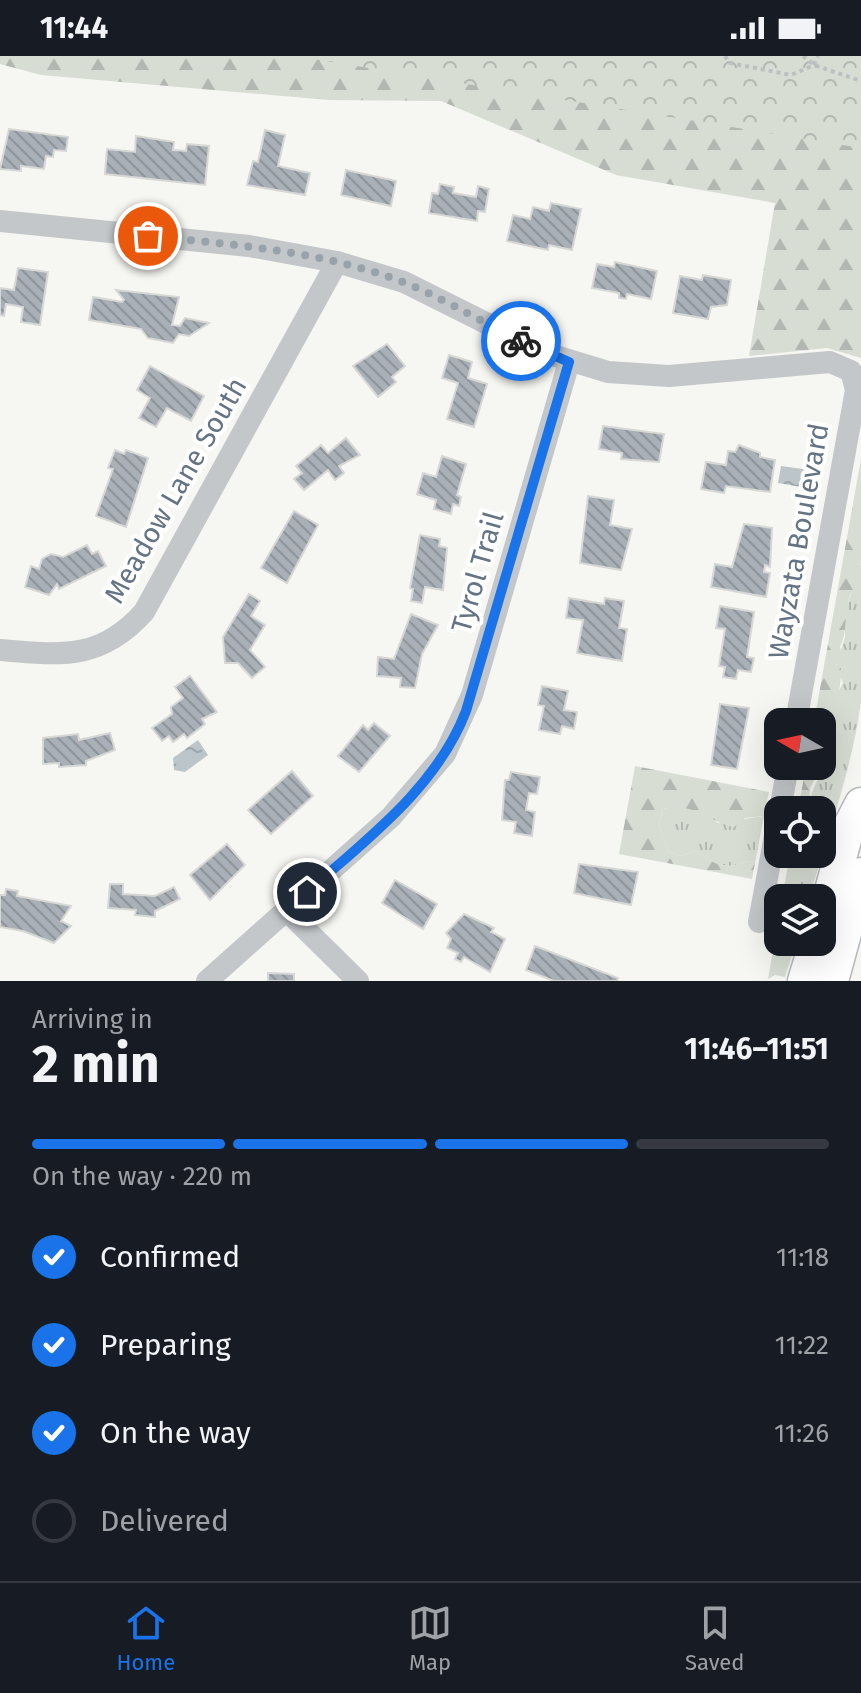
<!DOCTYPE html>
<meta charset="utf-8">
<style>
:root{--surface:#171b24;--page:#20242c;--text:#f1f3f6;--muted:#9ea1a6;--line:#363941;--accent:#1a73e8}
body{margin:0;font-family:"Fira Sans",sans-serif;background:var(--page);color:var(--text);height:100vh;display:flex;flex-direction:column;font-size:30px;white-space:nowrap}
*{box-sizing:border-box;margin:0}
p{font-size:26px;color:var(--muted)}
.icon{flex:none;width:44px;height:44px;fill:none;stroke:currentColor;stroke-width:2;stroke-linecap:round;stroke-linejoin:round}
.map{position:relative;height:925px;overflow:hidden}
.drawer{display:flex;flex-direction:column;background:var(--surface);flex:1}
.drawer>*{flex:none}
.needle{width:52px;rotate:279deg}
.fabs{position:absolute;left:764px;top:652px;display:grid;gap:16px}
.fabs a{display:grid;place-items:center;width:72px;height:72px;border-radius:16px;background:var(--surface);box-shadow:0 8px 32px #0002;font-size:40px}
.pin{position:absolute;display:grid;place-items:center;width:68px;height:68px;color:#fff;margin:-34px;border:4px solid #fff;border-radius:50%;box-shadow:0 2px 8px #0007}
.courier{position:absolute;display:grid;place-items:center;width:80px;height:80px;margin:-40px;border:6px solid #1a73e8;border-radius:50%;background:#fff;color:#222;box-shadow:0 2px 10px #0007}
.head em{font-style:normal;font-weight:700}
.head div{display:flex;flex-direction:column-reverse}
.head{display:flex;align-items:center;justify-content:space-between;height:136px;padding:0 32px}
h1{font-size:52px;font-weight:700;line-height:60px}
.bar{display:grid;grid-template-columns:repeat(4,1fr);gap:12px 8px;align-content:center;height:96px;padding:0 32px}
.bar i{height:10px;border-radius:6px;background:var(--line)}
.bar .current{background:var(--accent)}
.bar p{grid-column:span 4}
ol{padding:0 32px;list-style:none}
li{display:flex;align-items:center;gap:24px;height:88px}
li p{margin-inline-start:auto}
li .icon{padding:8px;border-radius:50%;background:var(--accent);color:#fff;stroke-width:4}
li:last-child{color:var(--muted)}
li i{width:44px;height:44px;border:4px solid var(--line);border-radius:50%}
.status{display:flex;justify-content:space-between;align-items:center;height:56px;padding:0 40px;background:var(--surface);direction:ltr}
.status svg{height:22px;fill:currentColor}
.tab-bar{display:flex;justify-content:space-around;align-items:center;height:112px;border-top:2px solid var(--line);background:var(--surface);font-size:22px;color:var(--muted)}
.tab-bar a{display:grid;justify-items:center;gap:4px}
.tab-bar .current{color:var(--accent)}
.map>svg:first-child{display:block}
.grass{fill:url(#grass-tufts)}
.forest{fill:url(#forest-firs)}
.park{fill:url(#park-crowns)}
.water{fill:url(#water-ripples)}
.building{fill:url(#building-back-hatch);stroke:#d7d7d5;stroke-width:2}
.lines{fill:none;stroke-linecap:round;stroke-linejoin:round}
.highway-casing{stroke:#b6b9bc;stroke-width:35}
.path{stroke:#bdbfc1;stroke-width:4;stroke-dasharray:4 4;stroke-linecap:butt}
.minor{stroke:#c3c7ca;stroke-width:22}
.highway{stroke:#fff;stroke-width:32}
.done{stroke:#97a2aa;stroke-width:8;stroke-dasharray:0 14.4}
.route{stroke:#1a73e8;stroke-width:10}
.labels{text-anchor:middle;stroke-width:8;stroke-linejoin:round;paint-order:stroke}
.street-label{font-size:28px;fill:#647484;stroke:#fff}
</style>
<div class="status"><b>11:44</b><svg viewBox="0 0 49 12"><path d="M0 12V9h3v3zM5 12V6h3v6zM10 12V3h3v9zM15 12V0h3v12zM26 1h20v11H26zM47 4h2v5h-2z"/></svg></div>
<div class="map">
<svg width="861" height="925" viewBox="0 0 861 925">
<defs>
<pattern id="grass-tufts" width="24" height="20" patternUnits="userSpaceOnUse" patternTransform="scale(2)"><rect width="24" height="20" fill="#d7ddd3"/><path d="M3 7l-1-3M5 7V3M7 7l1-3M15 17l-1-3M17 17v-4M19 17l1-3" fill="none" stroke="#b2b8b1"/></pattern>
<pattern id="forest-firs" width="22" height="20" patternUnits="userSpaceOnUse" patternTransform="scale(2)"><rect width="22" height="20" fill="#d7ddd3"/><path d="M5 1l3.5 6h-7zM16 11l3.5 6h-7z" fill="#b2b8b1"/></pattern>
<pattern id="park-crowns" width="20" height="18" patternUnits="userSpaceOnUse" patternTransform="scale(2)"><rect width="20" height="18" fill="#d7ddd3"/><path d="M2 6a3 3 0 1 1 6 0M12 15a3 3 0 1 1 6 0" fill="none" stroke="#b2b8b1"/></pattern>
<pattern id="water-ripples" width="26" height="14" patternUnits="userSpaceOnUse" patternTransform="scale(2)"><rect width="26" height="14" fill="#bbc5ca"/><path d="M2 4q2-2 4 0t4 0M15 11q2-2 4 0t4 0" fill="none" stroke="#9ca5aa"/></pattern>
<pattern id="building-back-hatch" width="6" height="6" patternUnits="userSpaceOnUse" patternTransform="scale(2)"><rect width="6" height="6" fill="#a9b0b7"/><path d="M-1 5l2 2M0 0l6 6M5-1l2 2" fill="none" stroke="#8d949a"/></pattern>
</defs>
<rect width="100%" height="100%" fill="#f6f6f2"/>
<g class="grass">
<path d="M861 505C861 551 861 601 861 646 852 712 828 779 809 842H782L790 798H822V754H809C810 737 814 732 821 717 825 708 825 685 830 672L826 663C831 651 836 639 843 627L836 610 845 581 844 557 854 530 856 510Z"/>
<path d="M677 750 699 754 718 767 764 760 755 807C746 804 743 807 735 809 719 813 708 803 696 795L681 800 669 796 659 769 663 753Z"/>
<polygon points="778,866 778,886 796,886 785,921 775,919 768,923"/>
</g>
<g class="forest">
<polygon points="0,0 861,0 861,302 827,292 749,300 775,147 616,119 441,45 329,44 41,19 0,8"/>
<path d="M861 403V505L856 510 861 523C839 545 851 569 840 591L843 601 836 609 841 612C842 620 838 646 835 652 833 656 828 658 826 662L830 672 822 693V709V666H814Z"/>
<path d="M635 710 769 736 764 760 745 762 734 771C705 765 696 746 663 753L659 769 669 796 681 800 696 795C708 803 719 813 735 809 743 807 746 804 755 807L752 823 619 798Z"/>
<polygon points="806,710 822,710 810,732 809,754 798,754"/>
</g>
<polygon class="park" points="295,0 861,0 861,92 787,80"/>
<g class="water">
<polygon points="781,410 810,414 807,432 778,427"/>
<polygon points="198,684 208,699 185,716 174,714 173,702"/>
</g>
<g class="building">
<polygon points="9,73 68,81 66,95 54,94 53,101 46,100 44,113 21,110 21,115 0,113"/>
<polygon points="265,74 285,79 278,110 310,117 305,139 247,129 253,105 258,106"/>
<polygon points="136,80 174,86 173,94 186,95 187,88 209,90 205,129 105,118 107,93 135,96"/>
<polygon points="346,114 396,125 391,150 341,139"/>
<polygon points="440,128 454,131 453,137 476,141 478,130 489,133 485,156 478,155 477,165 429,157 432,137 438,138"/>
<polygon points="551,147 581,153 572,194 549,189 548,194 507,185 513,159 530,163 533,151 549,155"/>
<polygon points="615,206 657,215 651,243 627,238 626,243 619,242 619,237 592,232 597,208 614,211"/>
<polygon points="18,212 48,216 40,269 21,266 23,251 6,248 4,260 0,259 0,232 14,234"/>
<polygon points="703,219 731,224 727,249 711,251 708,263 673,257 680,220 702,224"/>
<polygon points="116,234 179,241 172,269 180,270 185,262 209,267 189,280 179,278 173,287 148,282 141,273 89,264 93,241 122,246 124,244"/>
<polygon points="387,288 405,310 392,321 396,326 378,341 353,310"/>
<polygon points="449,299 472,306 468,322 487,328 474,371 447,363 458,327 442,322"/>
<polygon points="150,310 204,340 191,365 167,352 156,371 139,362 150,342 137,334"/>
<polygon points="603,370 664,378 659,406 621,403 622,397 599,393"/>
<polygon points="346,382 360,399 339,410 344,417 335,424 328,414 304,434 294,423 302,417 296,410 321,389 328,397"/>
<polygon points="739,389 760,397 760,401 775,404 770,436 726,430 724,437 701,433 706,406 726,409 728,395 735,396"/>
<polygon points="115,394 124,398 126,394 148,402 126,471 96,460 113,413 108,412"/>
<polygon points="442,400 466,408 457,439 461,441 459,450 453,448 451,458 434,453 436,444 417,438 423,417 436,421"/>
<polygon points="588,440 614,444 610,469 632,473 621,514 580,507"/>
<polygon points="294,455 318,469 287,527 261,512"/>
<polygon points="744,468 772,472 770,511 765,509 764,516 770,517 766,541 711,531 715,508 732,511"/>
<polygon points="420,479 440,483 439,490 447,492 443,534 425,531 422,547 411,545 413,533 410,532"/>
<polygon points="87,489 92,498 98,495 106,510 59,533 57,528 49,539 25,531 31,510 39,513 42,503 51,498 63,501"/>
<polygon points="249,538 260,545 251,560 265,569 250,594 265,611 252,622 238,607 225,607 223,581"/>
<polygon points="569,542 604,548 605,542 624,545 619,572 627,573 622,605 577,597 583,564 566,562"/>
<polygon points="720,550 754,556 747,601 754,602 751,616 738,614 736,623 723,621 725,611 719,610 725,573 716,572"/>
<polygon points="411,558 438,569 422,598 415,632 400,631 401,622 377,620 378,601 394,603"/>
<polygon points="190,620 217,656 202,663 205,668 187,682 184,678 173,686 169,680 162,685 152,672 172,658 171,651 183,642 175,631"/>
<polygon points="542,630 568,635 564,654 577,656 574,673 562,670 560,678 539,674 544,650 538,649"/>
<polygon points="720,648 749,652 737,713 711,709"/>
<polygon points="374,667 390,680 359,716 338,700 363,669 368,674"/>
<polygon points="110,677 115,694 86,705 86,709 59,711 59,707 43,708 43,682 78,678 79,684"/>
<polygon points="292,715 313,740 271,778 248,754"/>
<polygon points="511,716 540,721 537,738 529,737 526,754 535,756 532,780 514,777 516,766 502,764 505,724 509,724"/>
<polygon points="227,788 245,809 210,844 190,819"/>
<polygon points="579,808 638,816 631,849 574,837"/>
<polygon points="395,824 437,848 423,873 382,847"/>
<polygon points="110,828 123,828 123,838 155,840 174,831 180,843 155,855 155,861 135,859 136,854 108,852"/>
<polygon points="6,833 18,835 17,840 71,850 61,865 71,870 54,887 23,875 0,871 0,839 5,839"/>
<polygon points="464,858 494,872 491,876 505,883 490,916 464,901 461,906 455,903 458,897 447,892 451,883 446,877"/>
<polygon points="535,890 618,922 617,925 554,925 526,914"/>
<polygon points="268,917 294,918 294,925 268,925"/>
</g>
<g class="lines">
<defs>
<g id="highway">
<polyline points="822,867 848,773 861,748"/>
<polyline points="804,925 816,886"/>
<polyline points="832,925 861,818"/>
</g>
</defs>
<use href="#highway" class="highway-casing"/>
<g class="path">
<polyline points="725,0 730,7 791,19 814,9 818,0"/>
<polyline points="803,0 814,9 861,25"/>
</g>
<g class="minor">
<polyline points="0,165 249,190 337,206 404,226 546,297 608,316 669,320 830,306 851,315 856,334 796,666"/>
<path d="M0 594C61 599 100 605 144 556L337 206"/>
<polyline points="780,754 788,710"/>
<polyline points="287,855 358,925"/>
<polyline points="759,866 778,763"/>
<polyline points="207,925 391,761 445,698 472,639 569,306"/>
</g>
<use href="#highway" class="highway"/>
</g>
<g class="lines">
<path class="done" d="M148 180C233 189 319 194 400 225 442 241 481 266 521 285"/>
<path class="route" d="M307 836C367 783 437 731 466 655L569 306 521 285"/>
</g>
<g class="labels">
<g class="street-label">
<text transform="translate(175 434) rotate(-60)" y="10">Meadow Lane South</text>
<text transform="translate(798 485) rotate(-80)" y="10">Wayzata Boulevard</text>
<text transform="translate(477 516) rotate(-74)" y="10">Tyrol Trail</text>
</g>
</g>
</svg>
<div class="fabs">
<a><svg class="needle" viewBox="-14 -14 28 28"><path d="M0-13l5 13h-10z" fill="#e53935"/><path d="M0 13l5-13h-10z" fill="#9ea1a6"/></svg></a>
<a><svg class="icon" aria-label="locate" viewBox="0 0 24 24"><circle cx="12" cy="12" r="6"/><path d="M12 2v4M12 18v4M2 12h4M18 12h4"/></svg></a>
<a><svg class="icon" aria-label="layers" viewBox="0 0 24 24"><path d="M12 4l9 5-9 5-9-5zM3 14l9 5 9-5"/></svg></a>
</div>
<div class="pin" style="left:148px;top:180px;background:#ea580c"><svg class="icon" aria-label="bag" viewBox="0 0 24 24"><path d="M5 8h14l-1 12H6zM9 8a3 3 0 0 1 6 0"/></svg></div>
<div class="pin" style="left:307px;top:836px;background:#1f2937"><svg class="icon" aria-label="home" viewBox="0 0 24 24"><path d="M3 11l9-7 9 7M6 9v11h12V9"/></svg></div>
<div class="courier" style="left:521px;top:285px"><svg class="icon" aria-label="bike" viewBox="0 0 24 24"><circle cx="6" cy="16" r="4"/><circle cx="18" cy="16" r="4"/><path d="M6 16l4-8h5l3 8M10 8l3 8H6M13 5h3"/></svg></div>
</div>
<section class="drawer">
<div class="head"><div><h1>2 min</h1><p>Arriving in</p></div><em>11:46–11:51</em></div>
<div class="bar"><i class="current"></i><i class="current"></i><i class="current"></i><i></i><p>On the way · 220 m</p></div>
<ol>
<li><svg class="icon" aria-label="check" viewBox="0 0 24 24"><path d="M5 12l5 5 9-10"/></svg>Confirmed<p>11:18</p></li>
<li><svg class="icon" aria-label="check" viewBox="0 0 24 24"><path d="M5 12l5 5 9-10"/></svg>Preparing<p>11:22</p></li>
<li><svg class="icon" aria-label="check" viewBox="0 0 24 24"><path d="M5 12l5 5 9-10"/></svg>On the way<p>11:26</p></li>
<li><i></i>Delivered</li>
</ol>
</section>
<nav class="tab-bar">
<a class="current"><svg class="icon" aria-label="home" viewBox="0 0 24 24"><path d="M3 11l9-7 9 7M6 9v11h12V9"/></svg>Home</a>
<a><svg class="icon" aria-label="map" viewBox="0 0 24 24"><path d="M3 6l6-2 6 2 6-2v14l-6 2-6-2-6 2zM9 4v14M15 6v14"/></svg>Map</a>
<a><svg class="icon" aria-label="saved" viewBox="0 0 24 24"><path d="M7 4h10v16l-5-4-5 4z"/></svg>Saved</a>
</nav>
